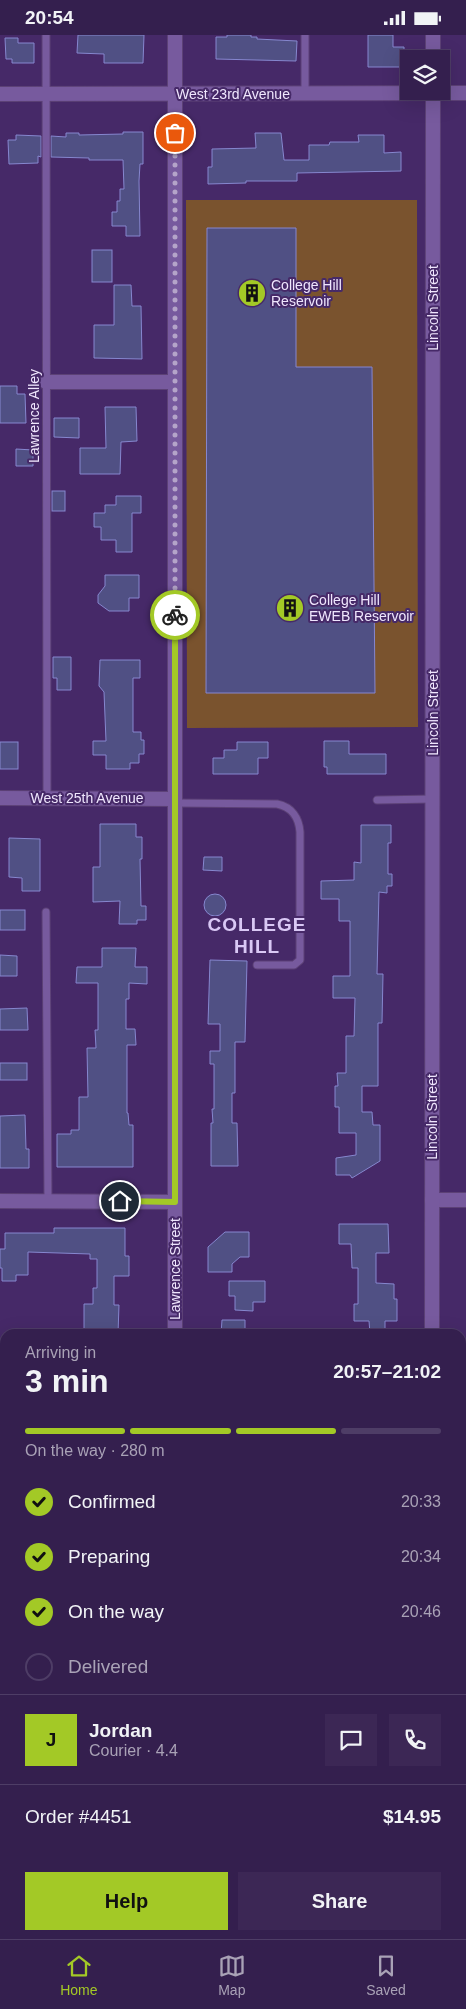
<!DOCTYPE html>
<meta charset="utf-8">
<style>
:root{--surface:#341f4e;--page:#3c2755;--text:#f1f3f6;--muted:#a9a2b6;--line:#4e3d66;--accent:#a3c926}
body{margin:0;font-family:Helvetica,sans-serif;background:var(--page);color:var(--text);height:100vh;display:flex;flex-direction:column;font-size:19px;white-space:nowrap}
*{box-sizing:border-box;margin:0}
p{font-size:16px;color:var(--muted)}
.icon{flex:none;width:28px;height:28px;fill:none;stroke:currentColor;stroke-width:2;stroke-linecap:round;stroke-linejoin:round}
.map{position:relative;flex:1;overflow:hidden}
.sheet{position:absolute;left:0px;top:1294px;width:466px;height:611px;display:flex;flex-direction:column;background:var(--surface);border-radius:15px 15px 0 0;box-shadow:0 5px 20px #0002,0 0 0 1px var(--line)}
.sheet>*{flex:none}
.fabs{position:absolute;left:400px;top:15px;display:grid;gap:10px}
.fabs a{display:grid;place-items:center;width:50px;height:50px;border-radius:0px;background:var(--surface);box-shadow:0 5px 20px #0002,0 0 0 1px var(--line);font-size:25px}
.pin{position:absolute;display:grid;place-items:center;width:42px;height:42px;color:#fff;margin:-21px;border:2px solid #fff;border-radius:50%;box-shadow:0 1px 5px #0007}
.courier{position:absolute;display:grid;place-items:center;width:50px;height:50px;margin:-25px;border:4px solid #a3c926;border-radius:50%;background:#fff;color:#222;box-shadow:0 1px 6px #0007}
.head em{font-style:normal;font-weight:700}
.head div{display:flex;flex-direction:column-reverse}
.head{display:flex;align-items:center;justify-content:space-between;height:85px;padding:0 25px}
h1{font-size:32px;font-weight:700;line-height:38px}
.bar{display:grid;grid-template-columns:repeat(4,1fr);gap:8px 5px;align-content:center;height:60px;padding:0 25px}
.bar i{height:6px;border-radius:4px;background:var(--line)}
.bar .selected{background:var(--accent)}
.bar p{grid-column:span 4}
.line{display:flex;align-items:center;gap:12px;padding:0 25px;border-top:1px solid var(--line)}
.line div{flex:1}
.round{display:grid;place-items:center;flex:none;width:52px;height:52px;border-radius:0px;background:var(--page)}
ol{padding:0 25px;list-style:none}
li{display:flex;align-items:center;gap:15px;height:55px}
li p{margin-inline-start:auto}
li .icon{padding:5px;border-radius:50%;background:var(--accent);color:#111;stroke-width:4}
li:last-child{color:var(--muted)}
li i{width:28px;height:28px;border:2px solid var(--line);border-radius:50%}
.button{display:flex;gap:10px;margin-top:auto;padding:10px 25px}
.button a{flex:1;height:58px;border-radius:0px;background:var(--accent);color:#111;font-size:20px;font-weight:700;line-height:58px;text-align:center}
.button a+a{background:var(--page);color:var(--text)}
.status{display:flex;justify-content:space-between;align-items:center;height:35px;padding:0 25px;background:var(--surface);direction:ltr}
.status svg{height:14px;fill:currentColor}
.menu{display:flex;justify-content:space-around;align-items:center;height:70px;border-top:1px solid var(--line);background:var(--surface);font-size:14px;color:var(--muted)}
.menu a{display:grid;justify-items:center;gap:2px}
.menu .selected{color:var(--accent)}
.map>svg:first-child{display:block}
.green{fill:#7a532e}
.building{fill:#505084;stroke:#8687cf}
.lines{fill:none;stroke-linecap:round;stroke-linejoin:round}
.lane-casing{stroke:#5c4176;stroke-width:9}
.street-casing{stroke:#5c4176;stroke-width:16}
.lane{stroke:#775a9e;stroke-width:7}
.street{stroke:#775a9e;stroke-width:14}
.done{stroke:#b4a4c9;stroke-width:5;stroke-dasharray:0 9}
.route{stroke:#a3c926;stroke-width:6}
.labels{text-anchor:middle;stroke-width:4;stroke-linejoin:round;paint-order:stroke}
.street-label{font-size:14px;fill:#efe6fd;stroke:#462968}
.poi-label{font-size:14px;fill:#efe6fd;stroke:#462968;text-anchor:start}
.district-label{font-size:19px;font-weight:bold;letter-spacing:1px;fill:#d9c8f5;stroke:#462968}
</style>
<div class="status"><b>20:54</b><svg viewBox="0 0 49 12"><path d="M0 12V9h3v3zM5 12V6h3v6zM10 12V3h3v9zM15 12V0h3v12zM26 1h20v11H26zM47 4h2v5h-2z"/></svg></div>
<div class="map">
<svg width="466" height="1904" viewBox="0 0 466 1904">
<rect width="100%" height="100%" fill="#462968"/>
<g class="green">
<polygon points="186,165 417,165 418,692 187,693"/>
<polygon points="461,1623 466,1623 466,1904 451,1904 451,1900 461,1900"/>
</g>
<g class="building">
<polygon points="78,0 144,0 143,28 104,28 104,19 77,18"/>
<polygon points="227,0 251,0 251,2 257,2 257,4 297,6 296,26 216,24 216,2 227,2"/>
<polygon points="368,0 393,0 393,12 404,12 404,32 368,32"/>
<polygon points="5,3 18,3 18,8 34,8 34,28 12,28 12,24 6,24"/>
<polygon points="123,97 143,97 143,129 140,129 139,146 140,201 126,201 126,191 112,191 112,177 117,177 117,166 120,166 120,154 124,154 123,125 89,125 89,123 51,122 51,101 66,102 66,98 79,98 79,100 123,99"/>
<polygon points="255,98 281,98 284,125 309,125 309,110 329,110 330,107 359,107 358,100 384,100 384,118 401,117 401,136 297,138 297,146 246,146 246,148 208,149 208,132 212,132 212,114 256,113"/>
<polygon points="16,100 41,101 41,122 38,121 38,128 9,129 8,105 16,105"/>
<polygon points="207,193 296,193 296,332 372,332 375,658 206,658"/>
<rect x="92" y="215" width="20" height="32"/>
<polygon points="114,250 131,250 132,271 141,271 142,324 94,323 94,290 114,290"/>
<polygon points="0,351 17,351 17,359 25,359 26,388 0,388"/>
<polygon points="105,372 136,372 137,406 121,407 120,439 80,439 80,413 106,413"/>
<polygon points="54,383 79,383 79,403 54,402"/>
<polygon points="16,414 33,415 33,431 16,431"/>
<rect x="52" y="456" width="13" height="20"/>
<polygon points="116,461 141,461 141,478 132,478 132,517 116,517 116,505 101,505 101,492 94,492 94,478 105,478 105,470 116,470"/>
<polygon points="105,540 139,540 139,563 129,563 129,576 109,576 98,568 98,560 105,551"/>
<polygon points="53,622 71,622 71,655 57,655 57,643 53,643"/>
<polygon points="100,625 140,625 140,643 133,643 133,697 141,697 141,705 144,705 144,719 139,719 139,728 130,728 130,734 106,734 106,720 93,720 93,706 106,706 104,657 99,651"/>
<polygon points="324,706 349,706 349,719 386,719 386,739 327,739 327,732 324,732"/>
<rect x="0" y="707" width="18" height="27"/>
<polygon points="237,707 268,707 268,723 258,723 258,739 213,739 213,723 224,723 224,715 237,715"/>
<polygon points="100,789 136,789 136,802 142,802 142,824 140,824 141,871 146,871 146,885 137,885 137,889 119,889 120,866 93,867 93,832 100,832"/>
<polygon points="361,790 391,790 391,808 388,808 388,839 392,839 392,851 387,851 387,858 379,857 377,939 383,939 382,988 378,988 378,1051 362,1051 362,1077 372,1077 373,1090 380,1090 380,1126 352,1143 350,1140 336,1140 336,1123 356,1120 356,1098 339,1098 339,1072 335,1072 335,1051 338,1051 337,1038 346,1038 346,1001 354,1001 355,963 333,963 333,941 350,941 350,886 339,886 339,864 321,864 321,846 354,845 354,827 361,828"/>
<polygon points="9,803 40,804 40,856 22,856 22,843 9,842"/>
<polygon points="204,822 222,822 222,836 203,835"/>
<circle cx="215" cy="870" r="11"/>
<rect x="0" y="875" width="25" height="20"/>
<polygon points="102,913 136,913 135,932 147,932 147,949 129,948 129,964 126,964 126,994 135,994 136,1010 127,1010 127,1078 128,1078 129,1090 133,1090 133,1132 57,1132 57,1099 71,1099 71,1095 79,1095 79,1062 88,1062 87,1013 96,1013 95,995 98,995 98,948 76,948 77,932 102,932"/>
<polygon points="0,920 17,921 17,941 0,941"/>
<polygon points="210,925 247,926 245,1007 235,1007 235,1058 232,1058 232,1088 237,1088 238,1131 211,1131 211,1088 213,1088 212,1074 214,1074 214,1029 210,1029 210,1016 220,1016 220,989 208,989"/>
<polygon points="27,973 28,995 0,995 0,974"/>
<rect x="0" y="1028" width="27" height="17"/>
<polygon points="25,1080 26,1114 29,1114 29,1133 0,1133 0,1081"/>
<polygon points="339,1189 388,1189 389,1218 376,1218 376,1248 394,1249 394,1264 397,1264 397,1286 385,1286 385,1299 370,1299 369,1286 354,1286 354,1269 358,1269 358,1233 352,1233 351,1209 339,1209"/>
<polygon points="54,1193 125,1193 125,1221 129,1221 129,1241 114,1241 114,1270 119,1270 118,1299 97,1299 97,1295 84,1295 84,1269 93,1269 93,1253 97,1253 97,1224 90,1224 90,1219 28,1217 28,1240 16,1240 16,1246 2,1246 2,1233 0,1233 0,1214 5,1214 5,1198 54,1198"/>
<polygon points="225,1197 249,1197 249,1222 240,1222 232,1229 232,1237 208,1237 208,1212"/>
<polygon points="229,1246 265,1246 265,1267 253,1267 253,1276 235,1275 235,1261 229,1261"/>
<polygon points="222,1285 245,1285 245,1299 221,1299"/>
</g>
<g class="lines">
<defs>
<g id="lane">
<polyline points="46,0 47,763"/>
<polyline points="305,0 305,59"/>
<polyline points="377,765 433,764"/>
<path d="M175 768 277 769C292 772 299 783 300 797V925L294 930H257"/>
<polyline points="46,877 48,1166"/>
<polyline points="184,1900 184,1904"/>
</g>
<g id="street">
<polyline points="433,24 433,0"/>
<polyline points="0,59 466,58"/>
<polyline points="46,347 175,347"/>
<polyline points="0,763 174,764"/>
<polyline points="432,1165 466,1165"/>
<polyline points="0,1166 175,1167"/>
<polyline points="175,1299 175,0"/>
<polyline points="432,1299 433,56"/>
<polyline points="0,1411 5,1411"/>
<polyline points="461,1412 466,1412"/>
<polyline points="0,1707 5,1707"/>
<polyline points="0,1856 5,1857"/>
<polyline points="432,1900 432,1904"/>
</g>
</defs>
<use href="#lane" class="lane-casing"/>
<use href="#street" class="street-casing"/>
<use href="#lane" class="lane"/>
<use href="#street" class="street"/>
</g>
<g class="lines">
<polyline class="done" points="175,580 175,98"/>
<polyline class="route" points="120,1166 175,1167 175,580"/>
</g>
<defs>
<symbol id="building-disc" viewBox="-11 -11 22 22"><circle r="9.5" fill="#a3c926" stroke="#462968"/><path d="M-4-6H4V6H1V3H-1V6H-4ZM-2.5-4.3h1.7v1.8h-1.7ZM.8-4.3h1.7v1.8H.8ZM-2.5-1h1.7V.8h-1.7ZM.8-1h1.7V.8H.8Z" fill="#111"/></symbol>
</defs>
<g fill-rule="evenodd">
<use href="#building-disc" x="236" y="242" width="32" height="32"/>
<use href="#building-disc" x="274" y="557" width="32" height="32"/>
</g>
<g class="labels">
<g class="street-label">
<text x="233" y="64">West 23rd Avenue</text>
<text transform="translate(433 273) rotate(-90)" y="5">Lincoln Street</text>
<text transform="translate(34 381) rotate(-90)" y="5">Lawrence Alley</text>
<text transform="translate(433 678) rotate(-90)" y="5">Lincoln Street</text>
<text x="87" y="768">West 25th Avenue</text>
<text transform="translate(432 1082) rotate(-90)" y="5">Lincoln Street</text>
<text transform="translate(175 1234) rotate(-90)" y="5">Lawrence Street</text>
</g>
<g class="poi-label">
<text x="271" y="255">College Hill<tspan x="271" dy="16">Reservoir</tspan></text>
<text x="309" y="570">College Hill<tspan x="309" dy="16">EWEB Reservoir</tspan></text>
</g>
<g class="district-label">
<text x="257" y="896">COLLEGE<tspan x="257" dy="22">HILL</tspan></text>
</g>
</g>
</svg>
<div class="fabs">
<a><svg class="icon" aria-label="layers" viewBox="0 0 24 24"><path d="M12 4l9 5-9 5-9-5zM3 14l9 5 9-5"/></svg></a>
</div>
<div class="pin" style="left:175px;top:98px;background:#ea580c"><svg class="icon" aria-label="bag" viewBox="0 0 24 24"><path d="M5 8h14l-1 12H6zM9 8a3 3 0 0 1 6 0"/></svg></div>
<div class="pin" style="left:120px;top:1166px;background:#1f2937"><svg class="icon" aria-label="home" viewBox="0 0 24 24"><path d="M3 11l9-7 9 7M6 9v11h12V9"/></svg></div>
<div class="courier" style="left:175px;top:580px"><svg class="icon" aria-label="bike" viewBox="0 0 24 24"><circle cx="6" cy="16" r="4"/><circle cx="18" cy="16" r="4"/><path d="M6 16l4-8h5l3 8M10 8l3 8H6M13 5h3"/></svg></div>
<section class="sheet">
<div class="head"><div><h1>3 min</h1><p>Arriving in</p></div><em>20:57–21:02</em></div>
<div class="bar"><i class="selected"></i><i class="selected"></i><i class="selected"></i><i></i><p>On the way · 280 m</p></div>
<ol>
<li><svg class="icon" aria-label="check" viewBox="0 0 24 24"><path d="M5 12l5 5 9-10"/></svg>Confirmed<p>20:33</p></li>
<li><svg class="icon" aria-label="check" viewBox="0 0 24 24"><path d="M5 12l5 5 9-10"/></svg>Preparing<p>20:34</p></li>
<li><svg class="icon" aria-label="check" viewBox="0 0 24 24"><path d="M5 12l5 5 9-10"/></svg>On the way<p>20:46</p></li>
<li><i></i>Delivered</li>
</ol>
<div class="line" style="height:90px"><b class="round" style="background:var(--accent);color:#111">J</b><div><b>Jordan</b><p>Courier · 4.4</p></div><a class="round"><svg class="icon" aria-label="chat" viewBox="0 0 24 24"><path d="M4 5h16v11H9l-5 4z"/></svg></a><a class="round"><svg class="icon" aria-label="phone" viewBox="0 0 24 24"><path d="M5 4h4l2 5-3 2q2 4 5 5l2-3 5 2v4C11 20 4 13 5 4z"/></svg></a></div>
<div class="line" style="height:65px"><div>Order #4451</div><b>$14.95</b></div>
<div class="button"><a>Help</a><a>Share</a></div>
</section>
</div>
<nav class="menu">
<a class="selected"><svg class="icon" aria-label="home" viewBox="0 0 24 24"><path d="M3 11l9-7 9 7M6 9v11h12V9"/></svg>Home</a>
<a><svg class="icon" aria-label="map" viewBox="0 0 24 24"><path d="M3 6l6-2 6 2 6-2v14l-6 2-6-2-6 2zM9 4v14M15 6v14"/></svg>Map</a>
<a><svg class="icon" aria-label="saved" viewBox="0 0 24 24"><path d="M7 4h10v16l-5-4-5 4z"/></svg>Saved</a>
</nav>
